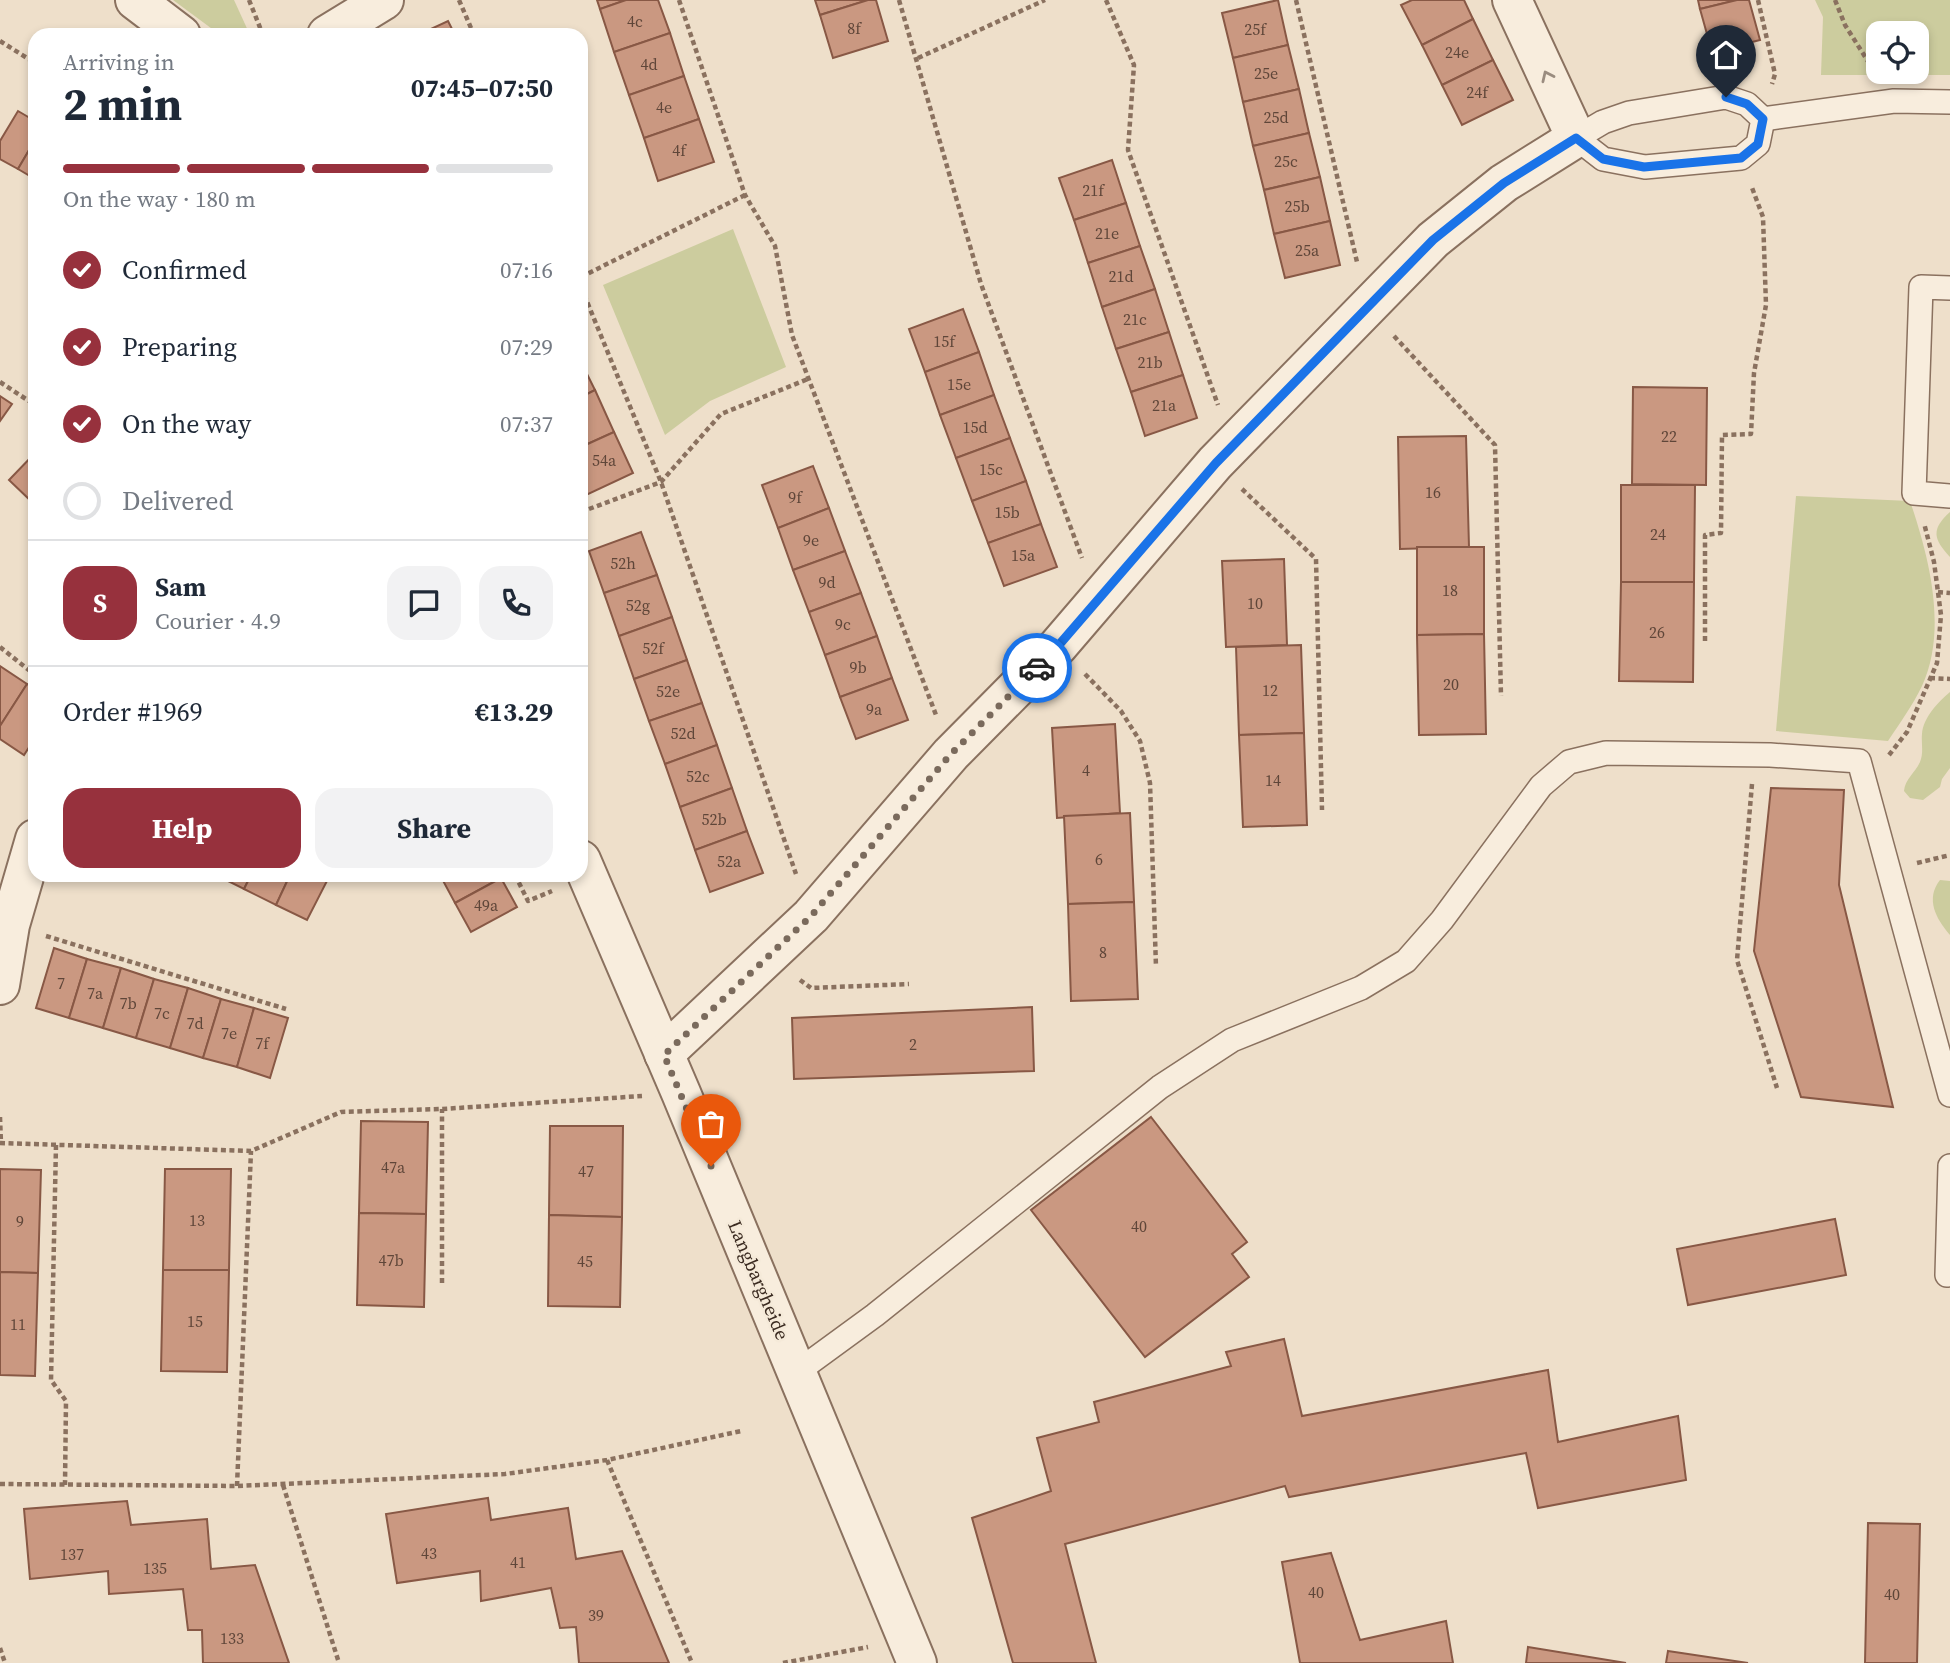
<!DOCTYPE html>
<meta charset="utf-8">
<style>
:root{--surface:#fff;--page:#f2f2f3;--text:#1f2937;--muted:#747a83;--line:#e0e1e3;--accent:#97313d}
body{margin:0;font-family:"Source Serif 4",serif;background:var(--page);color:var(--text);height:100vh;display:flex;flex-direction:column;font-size:26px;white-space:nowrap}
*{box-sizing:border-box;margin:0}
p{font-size:23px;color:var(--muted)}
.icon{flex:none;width:38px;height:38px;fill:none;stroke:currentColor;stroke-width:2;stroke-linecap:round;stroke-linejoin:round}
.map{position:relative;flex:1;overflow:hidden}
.panel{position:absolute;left:28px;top:28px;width:560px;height:854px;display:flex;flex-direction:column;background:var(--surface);border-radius:21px;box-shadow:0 4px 10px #0003}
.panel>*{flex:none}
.buttons{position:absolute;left:1866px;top:21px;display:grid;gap:14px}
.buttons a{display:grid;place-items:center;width:63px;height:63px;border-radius:14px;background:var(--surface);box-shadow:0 4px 10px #0003;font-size:35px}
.pin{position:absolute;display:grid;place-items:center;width:60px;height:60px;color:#fff;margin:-72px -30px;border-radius:50% 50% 50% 0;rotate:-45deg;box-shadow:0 0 7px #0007}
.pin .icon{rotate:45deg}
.courier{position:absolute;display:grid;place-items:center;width:70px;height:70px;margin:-35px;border:5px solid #1a73e8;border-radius:50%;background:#fff;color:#222;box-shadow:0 2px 9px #0007}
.overview em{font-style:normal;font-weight:700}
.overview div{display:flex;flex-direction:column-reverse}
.overview{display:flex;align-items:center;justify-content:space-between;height:119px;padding:0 35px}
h1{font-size:46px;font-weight:700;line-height:52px}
.bar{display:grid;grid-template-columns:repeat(4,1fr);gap:10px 7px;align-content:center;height:84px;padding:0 35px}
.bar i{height:9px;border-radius:5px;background:var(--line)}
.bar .selected{background:var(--accent)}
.bar p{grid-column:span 4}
.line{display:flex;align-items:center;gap:18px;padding:0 35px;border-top:2px solid var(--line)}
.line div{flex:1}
.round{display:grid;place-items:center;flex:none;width:74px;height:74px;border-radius:21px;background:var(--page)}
ol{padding:0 35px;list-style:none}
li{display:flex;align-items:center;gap:21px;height:77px}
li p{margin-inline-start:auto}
li .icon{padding:7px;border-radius:50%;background:var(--accent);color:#fff;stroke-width:4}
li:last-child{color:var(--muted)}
li i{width:38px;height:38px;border:4px solid var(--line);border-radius:50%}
.primary-button{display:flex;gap:14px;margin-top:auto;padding:14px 35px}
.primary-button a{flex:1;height:80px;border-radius:21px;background:var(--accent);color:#fff;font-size:28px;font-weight:700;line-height:80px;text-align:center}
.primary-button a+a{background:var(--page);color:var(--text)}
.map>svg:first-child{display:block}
.green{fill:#cccc9e;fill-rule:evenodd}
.building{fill:#ca9881;stroke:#885845;stroke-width:2}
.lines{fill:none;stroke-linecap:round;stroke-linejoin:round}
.service-casing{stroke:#8a715f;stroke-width:26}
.minor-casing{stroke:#8a715f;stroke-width:42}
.path{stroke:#8a715f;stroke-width:4.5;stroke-dasharray:5 3.5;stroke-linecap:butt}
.service{stroke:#f8eddd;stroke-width:23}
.minor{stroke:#f8eddd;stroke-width:38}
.oneway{stroke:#9a8c7f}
.done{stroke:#7a6a5c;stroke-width:7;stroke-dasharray:0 12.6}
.route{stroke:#1a73e8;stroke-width:9}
.labels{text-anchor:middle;stroke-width:5;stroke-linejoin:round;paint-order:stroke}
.number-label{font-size:16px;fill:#5f4639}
.street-label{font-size:19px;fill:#3b2b21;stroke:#f5ead9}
</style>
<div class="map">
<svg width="1950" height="1663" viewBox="0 0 1950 1663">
<rect width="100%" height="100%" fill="#eedfca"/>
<g class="green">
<polygon points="173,0 234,0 250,35 219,34"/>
<path d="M1815 0H1950V75H1821L1823 17ZM1878 33H1916V72H1878Z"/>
<polygon points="733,229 786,367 710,401 665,435 603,285"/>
<path d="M1796 496 1910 501C1929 557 1948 629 1922 686 1913 705 1899 724 1888 741L1776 731Z"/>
<path d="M1950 512V557C1933 539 1931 529 1950 512Z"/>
<path d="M1950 692V768L1942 779 1940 787 1923 800 1910 798 1904 791C1905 779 1915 773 1920 762 1924 752 1921 743 1922 734 1923 718 1938 702 1950 692Z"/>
<path d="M1940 880 1950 881V935C1936 919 1925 899 1940 880Z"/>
</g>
<g class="building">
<polygon points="597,0 626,0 600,9"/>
<polygon points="626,0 658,0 670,33 614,52 600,9"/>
<polygon points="815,0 868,0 820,15"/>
<polygon points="868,0 876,0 888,41 833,58 820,15"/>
<polygon points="1278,0 1288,45 1233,58 1222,13"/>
<polygon points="1412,0 1464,0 1473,19 1422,45 1401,5"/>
<polygon points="1698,0 1737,0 1700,9"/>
<polygon points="1737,0 1749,0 1760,40 1712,52 1700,9"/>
<polygon points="1473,19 1493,60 1442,85 1422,45"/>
<polygon points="448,21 455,35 418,35"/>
<polygon points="670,33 684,76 629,95 614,52"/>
<polygon points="1288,45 1299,89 1243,102 1233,58"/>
<polygon points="1493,60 1513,100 1462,125 1442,85"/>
<polygon points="684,76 699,119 644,138 629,95"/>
<polygon points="1299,89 1309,133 1253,146 1243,102"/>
<polygon points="18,111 35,121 35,140 18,169 0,159 0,141"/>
<polygon points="699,119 714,162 658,181 644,138"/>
<polygon points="1309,133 1320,177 1264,190 1253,146"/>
<polygon points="35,140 35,179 18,169"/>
<polygon points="1112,160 1126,203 1074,220 1059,178"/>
<polygon points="1320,177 1330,221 1274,234 1264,190"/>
<polygon points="1126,203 1140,246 1088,263 1074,220"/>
<polygon points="1330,221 1340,265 1285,278 1274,234"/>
<polygon points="1140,246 1155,289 1102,307 1088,263"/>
<polygon points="1155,289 1169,332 1116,349 1102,307"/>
<polygon points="963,309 979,352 925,372 909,329"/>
<polygon points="1169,332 1183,375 1131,392 1116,349"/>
<polygon points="979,352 994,395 940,415 925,372"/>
<polygon points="581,362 595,390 581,397"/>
<polygon points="1183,375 1197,418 1145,436 1131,392"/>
<polygon points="1633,387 1707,388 1706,485 1632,484"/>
<polygon points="595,390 614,432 581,447 581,397"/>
<polygon points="994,395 1010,438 956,458 940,415"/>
<polygon points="0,396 12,404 0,421"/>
<polygon points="614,432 633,473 584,496 581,490 581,447"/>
<polygon points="1466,436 1469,547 1400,549 1398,437"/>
<polygon points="1010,438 1026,481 972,501 956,458"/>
<polygon points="35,453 35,499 32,502 9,480"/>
<polygon points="813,466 829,508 778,528 762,485"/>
<polygon points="1026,481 1041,524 988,543 972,501"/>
<polygon points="1621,485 1695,485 1694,582 1621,582"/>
<polygon points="829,508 845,551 793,570 778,528"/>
<polygon points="1041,524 1057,567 1004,586 988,543"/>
<polygon points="641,532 657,575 604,593 589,551"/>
<polygon points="1417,547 1484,547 1484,634 1417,635"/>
<polygon points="845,551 861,593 809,612 793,570"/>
<polygon points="1284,559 1287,645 1226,647 1222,561"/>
<polygon points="657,575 672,617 619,636 604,593"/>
<polygon points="1621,582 1694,582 1693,682 1619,681"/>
<polygon points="861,593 877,636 825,655 809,612"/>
<polygon points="672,617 687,660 634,679 619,636"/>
<polygon points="1484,634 1486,734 1419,735 1417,635"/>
<polygon points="877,636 892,678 840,697 825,655"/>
<polygon points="1301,645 1304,733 1239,735 1236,647"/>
<polygon points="687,660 702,703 649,721 634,679"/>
<polygon points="0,666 27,684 0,726"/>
<polygon points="892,678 908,720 856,739 840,697"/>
<polygon points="27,684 35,689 35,738 24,755 0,739 0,726"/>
<polygon points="702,703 717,745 665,764 649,721"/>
<polygon points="1115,724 1120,813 1057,818 1052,728"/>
<polygon points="1304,733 1307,825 1243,827 1239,735"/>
<polygon points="717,745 732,788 680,807 665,764"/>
<polygon points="732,788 747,831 695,850 680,807"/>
<polygon points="1771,788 1844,790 1839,885 1893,1107 1801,1097 1754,951"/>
<polygon points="1130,813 1134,902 1068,904 1064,816"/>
<polygon points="747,831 763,873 710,892 695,850"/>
<polygon points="216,875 251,875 244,889"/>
<polygon points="251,875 290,875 276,905 244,889"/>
<polygon points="290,875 330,875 307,920 276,905"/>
<polygon points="440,875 500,875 501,878 455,903"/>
<polygon points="501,878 517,907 471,932 455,903"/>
<polygon points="1134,902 1138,999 1071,1001 1068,904"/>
<polygon points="54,948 87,959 69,1018 36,1008"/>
<polygon points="87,959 121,968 103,1028 69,1018"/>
<polygon points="121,968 154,979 136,1038 103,1028"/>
<polygon points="154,979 188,988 170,1048 136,1038"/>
<polygon points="188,988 221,999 203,1058 170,1048"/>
<polygon points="221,999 254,1008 237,1067 203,1058"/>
<polygon points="1032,1007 1034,1071 794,1079 792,1018"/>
<polygon points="254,1008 288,1018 270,1078 237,1067"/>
<polygon points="1151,1117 1247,1242 1232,1254 1249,1277 1145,1357 1031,1210"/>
<polygon points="361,1121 428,1122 426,1214 359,1213"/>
<polygon points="550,1126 623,1126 622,1217 549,1215"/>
<polygon points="0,1169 41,1170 38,1273 0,1272"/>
<polygon points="165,1169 231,1169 229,1270 163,1270"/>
<polygon points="359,1213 426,1214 424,1307 357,1305"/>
<polygon points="549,1215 622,1217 620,1307 548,1306"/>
<polygon points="1835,1219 1846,1275 1688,1305 1677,1249"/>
<polygon points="163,1270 229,1270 227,1372 161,1371"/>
<polygon points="0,1272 38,1273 35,1376 0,1375"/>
<polygon points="1284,1339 1302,1416 1548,1370 1558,1442 1678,1416 1686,1480 1538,1508 1526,1453 1289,1497 1285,1486 1065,1544 1096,1663 1013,1663 972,1518 1051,1491 1037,1438 1099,1422 1094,1402 1231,1366 1226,1352"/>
<polygon points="488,1498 491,1520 568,1508 576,1559 622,1551 669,1663 579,1663 576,1627 560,1628 551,1588 481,1601 480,1571 397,1583 386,1514"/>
<polygon points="127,1501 131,1525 207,1519 211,1569 255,1565 289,1663 203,1663 202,1630 188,1630 183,1589 109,1594 108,1571 30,1579 24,1509"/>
<polygon points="1868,1523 1920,1524 1917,1663 1865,1663"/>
<polygon points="1331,1553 1360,1640 1446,1621 1453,1663 1300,1663 1282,1562"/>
<polygon points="1528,1647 1626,1663 1526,1663"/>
<polygon points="1668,1651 1748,1663 1666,1663"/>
</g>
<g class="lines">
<defs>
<g id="service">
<polygon points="1726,97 1747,104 1763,119 1758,144 1741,158 1645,167 1603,159 1576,138 1603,122 1629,113"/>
<polyline points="1763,119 1894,101 1950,102"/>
<polyline points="1950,288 1921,287 1914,493 1950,496"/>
<polyline points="1947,1275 1950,1166"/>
<polyline points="797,1372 875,1315 1160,1087 1232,1040 1361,988 1406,961 1442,920 1541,786 1569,762 1606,753 1770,755 1859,761 1950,1095"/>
</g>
<g id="minor">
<polyline points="135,0 181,35"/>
<polyline points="327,35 384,0"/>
<polyline points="581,860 681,1093 917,1663"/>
<polyline points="0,985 10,925 35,839"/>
<polyline points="664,1054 811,916 951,754 1058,646 1215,463 1433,240 1504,183 1576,138 1512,0"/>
</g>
</defs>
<use href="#service" class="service-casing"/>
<use href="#minor" class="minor-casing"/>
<g class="path">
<polyline points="249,0 263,35"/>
<polyline points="459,0 474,35"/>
<polyline points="679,0 745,195 775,246 792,335 936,715"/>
<polyline points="899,0 981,284 1082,558"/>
<polyline points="1106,0 1134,65 1128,150 1218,405"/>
<polyline points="1296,0 1357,262"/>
<polyline points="1758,0 1775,74 1772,84"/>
<polyline points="1835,0 1845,25 1876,74"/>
<polyline points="0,41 35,63"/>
<polyline points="918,58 1045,0"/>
<polyline points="581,277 745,195"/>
<polyline points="581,287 661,482 796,874"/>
<polyline points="1394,336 1495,445 1501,696"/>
<polyline points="0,382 35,405"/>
<polyline points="1242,489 1316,559 1322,810"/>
<polyline points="581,512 661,482 721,414 808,379"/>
<polyline points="1938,592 1950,593"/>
<polyline points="1705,641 1705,535 1721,533 1722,435 1751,434 1754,373 1766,305 1763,217 1751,185"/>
<polyline points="0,647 35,675"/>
<polyline points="1085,674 1121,711 1140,741 1150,783 1156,967"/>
<polyline points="1930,678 1950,679"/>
<polyline points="1889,755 1907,732 1937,663 1941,615 1934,562 1924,523"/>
<polyline points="1752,784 1737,960 1777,1088"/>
<polyline points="1917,863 1950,855"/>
<polyline points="515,875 528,901 552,891"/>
<polyline points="46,936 286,1009"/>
<polyline points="800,980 811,988 909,984"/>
<polyline points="0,1117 1,1143"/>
<polyline points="0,1143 251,1151 341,1112 442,1109 642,1096"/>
<polyline points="56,1145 51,1380 66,1401 65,1485"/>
<polyline points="442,1283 442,1109"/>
<polyline points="607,1460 692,1663"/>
<polyline points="0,1484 237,1486 505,1474 607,1460 741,1431"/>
<polyline points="283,1485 339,1663"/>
<polyline points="237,1486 251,1151"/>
<polyline points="0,1648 5,1663"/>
<polyline points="783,1663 868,1647"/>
</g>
<use href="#service" class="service"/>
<use href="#minor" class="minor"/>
</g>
<defs><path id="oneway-chevron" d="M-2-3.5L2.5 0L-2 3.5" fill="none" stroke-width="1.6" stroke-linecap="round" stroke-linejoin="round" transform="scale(1.75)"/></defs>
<use class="oneway" href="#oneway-chevron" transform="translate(1547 76) rotate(-115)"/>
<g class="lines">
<polyline class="done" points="711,1166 664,1055 811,916 951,754 1037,668"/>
<polyline class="route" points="1037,668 1058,646 1216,463 1433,240 1504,183 1576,138 1603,159 1644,167 1741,158 1758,144 1763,119 1747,104 1726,97"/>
</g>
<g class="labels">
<g class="number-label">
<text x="635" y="27">4c</text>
<text x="854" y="34">8f</text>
<text x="1255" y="35">25f</text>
<text x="1457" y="58">24e</text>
<text x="649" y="70">4d</text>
<text x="1266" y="79">25e</text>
<text x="1477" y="98">24f</text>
<text x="664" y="113">4e</text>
<text x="1276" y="123">25d</text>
<text x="679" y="156">4f</text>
<text x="1286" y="167">25c</text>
<text x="1093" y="196">21f</text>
<text x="1297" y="212">25b</text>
<text x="1107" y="239">21e</text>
<text x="1307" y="256">25a</text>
<text x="1121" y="282">21d</text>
<text x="1135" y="325">21c</text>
<text x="944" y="347">15f</text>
<text x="1150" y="368">21b</text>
<text x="959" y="390">15e</text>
<text x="1164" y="411">21a</text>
<text x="975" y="433">15d</text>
<text x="1669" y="442">22</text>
<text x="604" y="466">54a</text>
<text x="991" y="475">15c</text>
<text x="1433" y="498">16</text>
<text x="795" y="503">9f</text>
<text x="1007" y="518">15b</text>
<text x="1658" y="540">24</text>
<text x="811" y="546">9e</text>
<text x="1023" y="561">15a</text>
<text x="623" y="569">52h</text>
<text x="827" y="588">9d</text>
<text x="1450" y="596">18</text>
<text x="1255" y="609">10</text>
<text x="638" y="611">52g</text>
<text x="843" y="630">9c</text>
<text x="1657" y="638">26</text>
<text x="653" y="654">52f</text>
<text x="858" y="673">9b</text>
<text x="1451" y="690">20</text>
<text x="1270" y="696">12</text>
<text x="668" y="697">52e</text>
<text x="874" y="715">9a</text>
<text x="683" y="739">52d</text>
<text x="1086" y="776">4</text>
<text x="698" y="782">52c</text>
<text x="1273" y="786">14</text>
<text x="714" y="825">52b</text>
<text x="1099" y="865">6</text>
<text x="729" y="867">52a</text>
<text x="486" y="911">49a</text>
<text x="1103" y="958">8</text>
<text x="61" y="989">7</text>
<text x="95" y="999">7a</text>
<text x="128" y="1009">7b</text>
<text x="162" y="1019">7c</text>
<text x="195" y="1029">7d</text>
<text x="229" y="1039">7e</text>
<text x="262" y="1049">7f</text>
<text x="913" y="1050">2</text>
<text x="393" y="1173">47a</text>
<text x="586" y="1177">47</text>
<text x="197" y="1226">13</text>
<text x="20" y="1227">9</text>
<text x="1139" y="1232">40</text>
<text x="391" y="1266">47b</text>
<text x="585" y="1267">45</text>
<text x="195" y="1327">15</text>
<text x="18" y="1330">11</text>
<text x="429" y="1559">43</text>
<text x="72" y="1560">137</text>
<text x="518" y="1568">41</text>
<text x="155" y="1574">135</text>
<text x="1316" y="1598">40</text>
<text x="1892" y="1600">40</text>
<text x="596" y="1621">39</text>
<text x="232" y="1644">133</text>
</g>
<g class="street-label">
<text transform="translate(759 1280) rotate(67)" y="7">Langbargheide</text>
</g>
</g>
</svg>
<div class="buttons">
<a><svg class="icon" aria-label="locate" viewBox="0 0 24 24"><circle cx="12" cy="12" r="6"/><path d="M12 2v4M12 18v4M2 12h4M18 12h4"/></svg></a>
</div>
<div class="pin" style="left:711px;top:1166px;background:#ea580c"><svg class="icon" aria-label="bag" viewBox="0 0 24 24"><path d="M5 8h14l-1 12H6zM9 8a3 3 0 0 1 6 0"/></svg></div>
<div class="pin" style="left:1726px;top:97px;background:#1f2937"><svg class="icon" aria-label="home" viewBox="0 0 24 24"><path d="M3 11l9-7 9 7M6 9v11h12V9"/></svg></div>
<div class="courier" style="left:1037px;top:668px"><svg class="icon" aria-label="car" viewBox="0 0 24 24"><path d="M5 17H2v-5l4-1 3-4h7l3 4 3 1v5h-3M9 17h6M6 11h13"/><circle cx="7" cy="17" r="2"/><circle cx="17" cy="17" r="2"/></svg></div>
<section class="panel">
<div class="overview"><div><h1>2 min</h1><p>Arriving in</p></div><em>07:45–07:50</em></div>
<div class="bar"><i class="selected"></i><i class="selected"></i><i class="selected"></i><i></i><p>On the way · 180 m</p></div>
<ol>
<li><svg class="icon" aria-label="check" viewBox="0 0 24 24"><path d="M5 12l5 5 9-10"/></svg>Confirmed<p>07:16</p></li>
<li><svg class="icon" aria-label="check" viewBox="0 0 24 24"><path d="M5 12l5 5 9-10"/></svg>Preparing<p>07:29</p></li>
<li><svg class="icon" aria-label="check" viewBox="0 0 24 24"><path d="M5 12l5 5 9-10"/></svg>On the way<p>07:37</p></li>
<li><i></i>Delivered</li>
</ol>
<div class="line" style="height:126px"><b class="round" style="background:var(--accent);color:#fff">S</b><div><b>Sam</b><p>Courier · 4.9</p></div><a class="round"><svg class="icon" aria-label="chat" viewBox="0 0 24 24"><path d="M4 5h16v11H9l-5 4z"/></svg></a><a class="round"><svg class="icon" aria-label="phone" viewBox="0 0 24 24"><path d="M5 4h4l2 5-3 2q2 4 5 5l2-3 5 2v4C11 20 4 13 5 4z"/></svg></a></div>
<div class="line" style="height:91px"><div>Order #1969</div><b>€13.29</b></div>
<div class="primary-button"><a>Help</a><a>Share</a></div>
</section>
</div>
